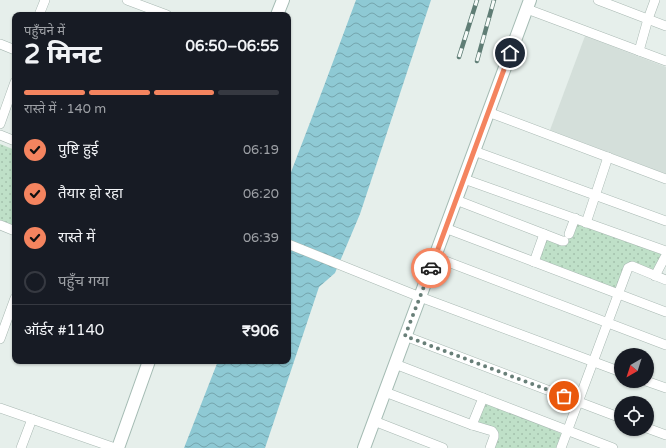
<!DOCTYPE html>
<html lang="hi">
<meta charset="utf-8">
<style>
:root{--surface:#171b24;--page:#20242c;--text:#f1f3f6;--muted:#9ea1a6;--line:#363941;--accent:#f4845f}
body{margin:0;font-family:"Varela Round","Noto Sans Devanagari",sans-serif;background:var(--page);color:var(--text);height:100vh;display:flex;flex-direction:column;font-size:15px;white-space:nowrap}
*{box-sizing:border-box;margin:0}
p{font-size:13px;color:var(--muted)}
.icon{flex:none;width:22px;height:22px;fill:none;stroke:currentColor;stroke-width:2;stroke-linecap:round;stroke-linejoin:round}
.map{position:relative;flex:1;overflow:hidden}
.side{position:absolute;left:12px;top:12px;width:279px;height:352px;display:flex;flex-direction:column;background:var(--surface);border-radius:8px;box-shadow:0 1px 3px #0004}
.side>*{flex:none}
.needle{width:26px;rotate:219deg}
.tools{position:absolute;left:614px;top:348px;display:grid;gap:8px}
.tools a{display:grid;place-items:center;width:40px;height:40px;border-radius:50%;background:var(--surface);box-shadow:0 1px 3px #0004;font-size:20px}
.pin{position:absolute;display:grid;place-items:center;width:34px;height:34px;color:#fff;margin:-17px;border:2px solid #fff;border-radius:50%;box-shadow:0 1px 4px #0007}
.courier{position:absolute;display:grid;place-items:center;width:40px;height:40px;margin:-20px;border:3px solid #f4845f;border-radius:50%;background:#fff;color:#222;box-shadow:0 1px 5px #0007}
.headline em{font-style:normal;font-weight:700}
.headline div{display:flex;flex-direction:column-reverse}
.headline{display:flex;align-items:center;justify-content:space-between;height:68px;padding:0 12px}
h1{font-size:26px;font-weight:700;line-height:30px}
.bar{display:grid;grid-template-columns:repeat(4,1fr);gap:6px 4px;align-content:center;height:48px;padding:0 12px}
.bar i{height:5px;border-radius:3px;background:var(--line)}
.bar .active{background:var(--accent)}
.bar p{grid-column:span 4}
.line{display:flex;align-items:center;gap:10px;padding:0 12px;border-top:1px solid var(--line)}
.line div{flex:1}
ol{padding:0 12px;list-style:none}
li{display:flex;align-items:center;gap:12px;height:44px}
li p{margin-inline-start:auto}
li .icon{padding:4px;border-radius:50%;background:var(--accent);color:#111;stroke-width:4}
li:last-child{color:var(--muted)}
li i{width:22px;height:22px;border:2px solid var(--line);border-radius:50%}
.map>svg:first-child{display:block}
.built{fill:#d4dfda}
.grass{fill:url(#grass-dots)}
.water{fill:url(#water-waves)}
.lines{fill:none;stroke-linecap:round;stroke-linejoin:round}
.street-casing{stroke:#a8b8b2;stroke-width:10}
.secondary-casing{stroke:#a4bbb3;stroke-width:14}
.street{stroke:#fff;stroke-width:9}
.secondary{stroke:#fff;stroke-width:12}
.rail-casing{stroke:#5f7d75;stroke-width:4.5}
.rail{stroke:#f7fbf9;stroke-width:3;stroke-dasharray:9;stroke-linecap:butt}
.done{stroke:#687f78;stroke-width:4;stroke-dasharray:0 7.2}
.route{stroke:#f4845f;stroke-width:5}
</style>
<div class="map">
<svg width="666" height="448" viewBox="0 0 666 448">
<defs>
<pattern id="grass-dots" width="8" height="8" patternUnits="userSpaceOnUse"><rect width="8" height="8" fill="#bfe0c8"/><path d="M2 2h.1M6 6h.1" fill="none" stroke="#a4c1ad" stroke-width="1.8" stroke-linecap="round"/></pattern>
<pattern id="water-waves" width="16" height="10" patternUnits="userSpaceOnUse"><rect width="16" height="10" fill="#8ec9d4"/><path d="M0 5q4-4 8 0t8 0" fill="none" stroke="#74a5ad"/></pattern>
</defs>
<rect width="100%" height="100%" fill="#e6efeb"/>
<polygon class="built" points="585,36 666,67 666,174 550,130"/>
<g class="grass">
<polygon points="0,144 15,150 15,226 0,220"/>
<polygon points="576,214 664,247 654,273 628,263 618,291 537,261 546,237 565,244"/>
<polygon points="485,401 562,434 558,448 492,448 498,431 477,424"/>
</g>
<polygon class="water" points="356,0 431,0 360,214 335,273 319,287 265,448 184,448 218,361 288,361 288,180 324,86"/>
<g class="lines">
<defs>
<g id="street">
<polyline points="127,0 167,15"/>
<polyline points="598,0 666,26"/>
<polyline points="527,9 666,61"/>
<polyline points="39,15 45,0"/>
<polyline points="0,44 15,50"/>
<polyline points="639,51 648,19 655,0"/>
<polyline points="488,112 666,179"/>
<polyline points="0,124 15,82"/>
<polyline points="0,135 15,141"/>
<polyline points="474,151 666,221"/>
<polyline points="464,179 666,251"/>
<polyline points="456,200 544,234 562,241 564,241"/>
<polyline points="586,223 608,157"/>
<polyline points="0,225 15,231"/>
<polyline points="445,228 666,312"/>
<polyline points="569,234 575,218"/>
<polyline points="288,244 420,297 621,372"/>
<polyline points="435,257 666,345"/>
<polyline points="534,262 544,234"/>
<polyline points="655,276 665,257"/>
<polyline points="405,336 621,418"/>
<polyline points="0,339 15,298"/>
<polyline points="395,364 613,448"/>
<polyline points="646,381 666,388"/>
<polyline points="385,392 472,425 492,431 494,434 494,437 490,448"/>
<polyline points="0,408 115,448"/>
<polyline points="374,421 443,448"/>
<polyline points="472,425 483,398"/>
<polyline points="647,428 666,435"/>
<polyline points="21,448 32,419"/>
<polyline points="561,448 628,268 632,266 666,280"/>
</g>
<g id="secondary">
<polyline points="277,15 283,0"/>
<polyline points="118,448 149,361"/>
<polyline points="364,448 530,0"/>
</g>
</defs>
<use href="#street" class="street-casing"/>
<use href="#secondary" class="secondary-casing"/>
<use href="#street" class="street"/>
<use href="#secondary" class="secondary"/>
<defs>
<g id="rail">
<polyline points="459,57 477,0"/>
<polyline points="477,61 494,0"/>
</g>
</defs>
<use href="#rail" class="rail-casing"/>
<use href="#rail" class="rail"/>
</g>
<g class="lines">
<polyline class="done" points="431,268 405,336 564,396"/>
<polyline class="route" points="431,268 510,53"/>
</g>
</svg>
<div class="tools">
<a><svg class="needle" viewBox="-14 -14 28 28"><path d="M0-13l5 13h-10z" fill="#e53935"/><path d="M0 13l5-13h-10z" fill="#9ea1a6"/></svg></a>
<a><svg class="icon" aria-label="locate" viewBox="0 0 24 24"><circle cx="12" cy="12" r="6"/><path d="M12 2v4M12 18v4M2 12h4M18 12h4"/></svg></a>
</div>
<div class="pin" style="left:564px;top:396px;background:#ea580c"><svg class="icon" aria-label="bag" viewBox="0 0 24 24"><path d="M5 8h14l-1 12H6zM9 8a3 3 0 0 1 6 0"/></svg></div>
<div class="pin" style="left:510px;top:53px;background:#1f2937"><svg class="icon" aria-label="home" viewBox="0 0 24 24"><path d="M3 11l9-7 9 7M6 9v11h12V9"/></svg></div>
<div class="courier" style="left:431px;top:268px"><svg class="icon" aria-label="car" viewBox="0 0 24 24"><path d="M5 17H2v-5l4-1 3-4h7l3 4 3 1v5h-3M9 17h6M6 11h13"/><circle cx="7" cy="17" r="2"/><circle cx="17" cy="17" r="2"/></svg></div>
<section class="side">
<div class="headline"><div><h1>2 मिनट</h1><p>पहुँचने में</p></div><em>06:50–06:55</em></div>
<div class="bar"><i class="active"></i><i class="active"></i><i class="active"></i><i></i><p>रास्ते में · 140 m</p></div>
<ol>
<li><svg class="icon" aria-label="check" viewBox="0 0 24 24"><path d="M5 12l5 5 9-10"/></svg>पुष्टि हुई<p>06:19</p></li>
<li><svg class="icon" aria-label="check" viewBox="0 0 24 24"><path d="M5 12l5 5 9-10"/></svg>तैयार हो रहा<p>06:20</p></li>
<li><svg class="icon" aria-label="check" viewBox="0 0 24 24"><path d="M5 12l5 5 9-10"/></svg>रास्ते में<p>06:39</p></li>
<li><i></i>पहुँच गया</li>
</ol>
<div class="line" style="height:52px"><div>ऑर्डर #1140</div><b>₹906</b></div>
</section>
</div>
